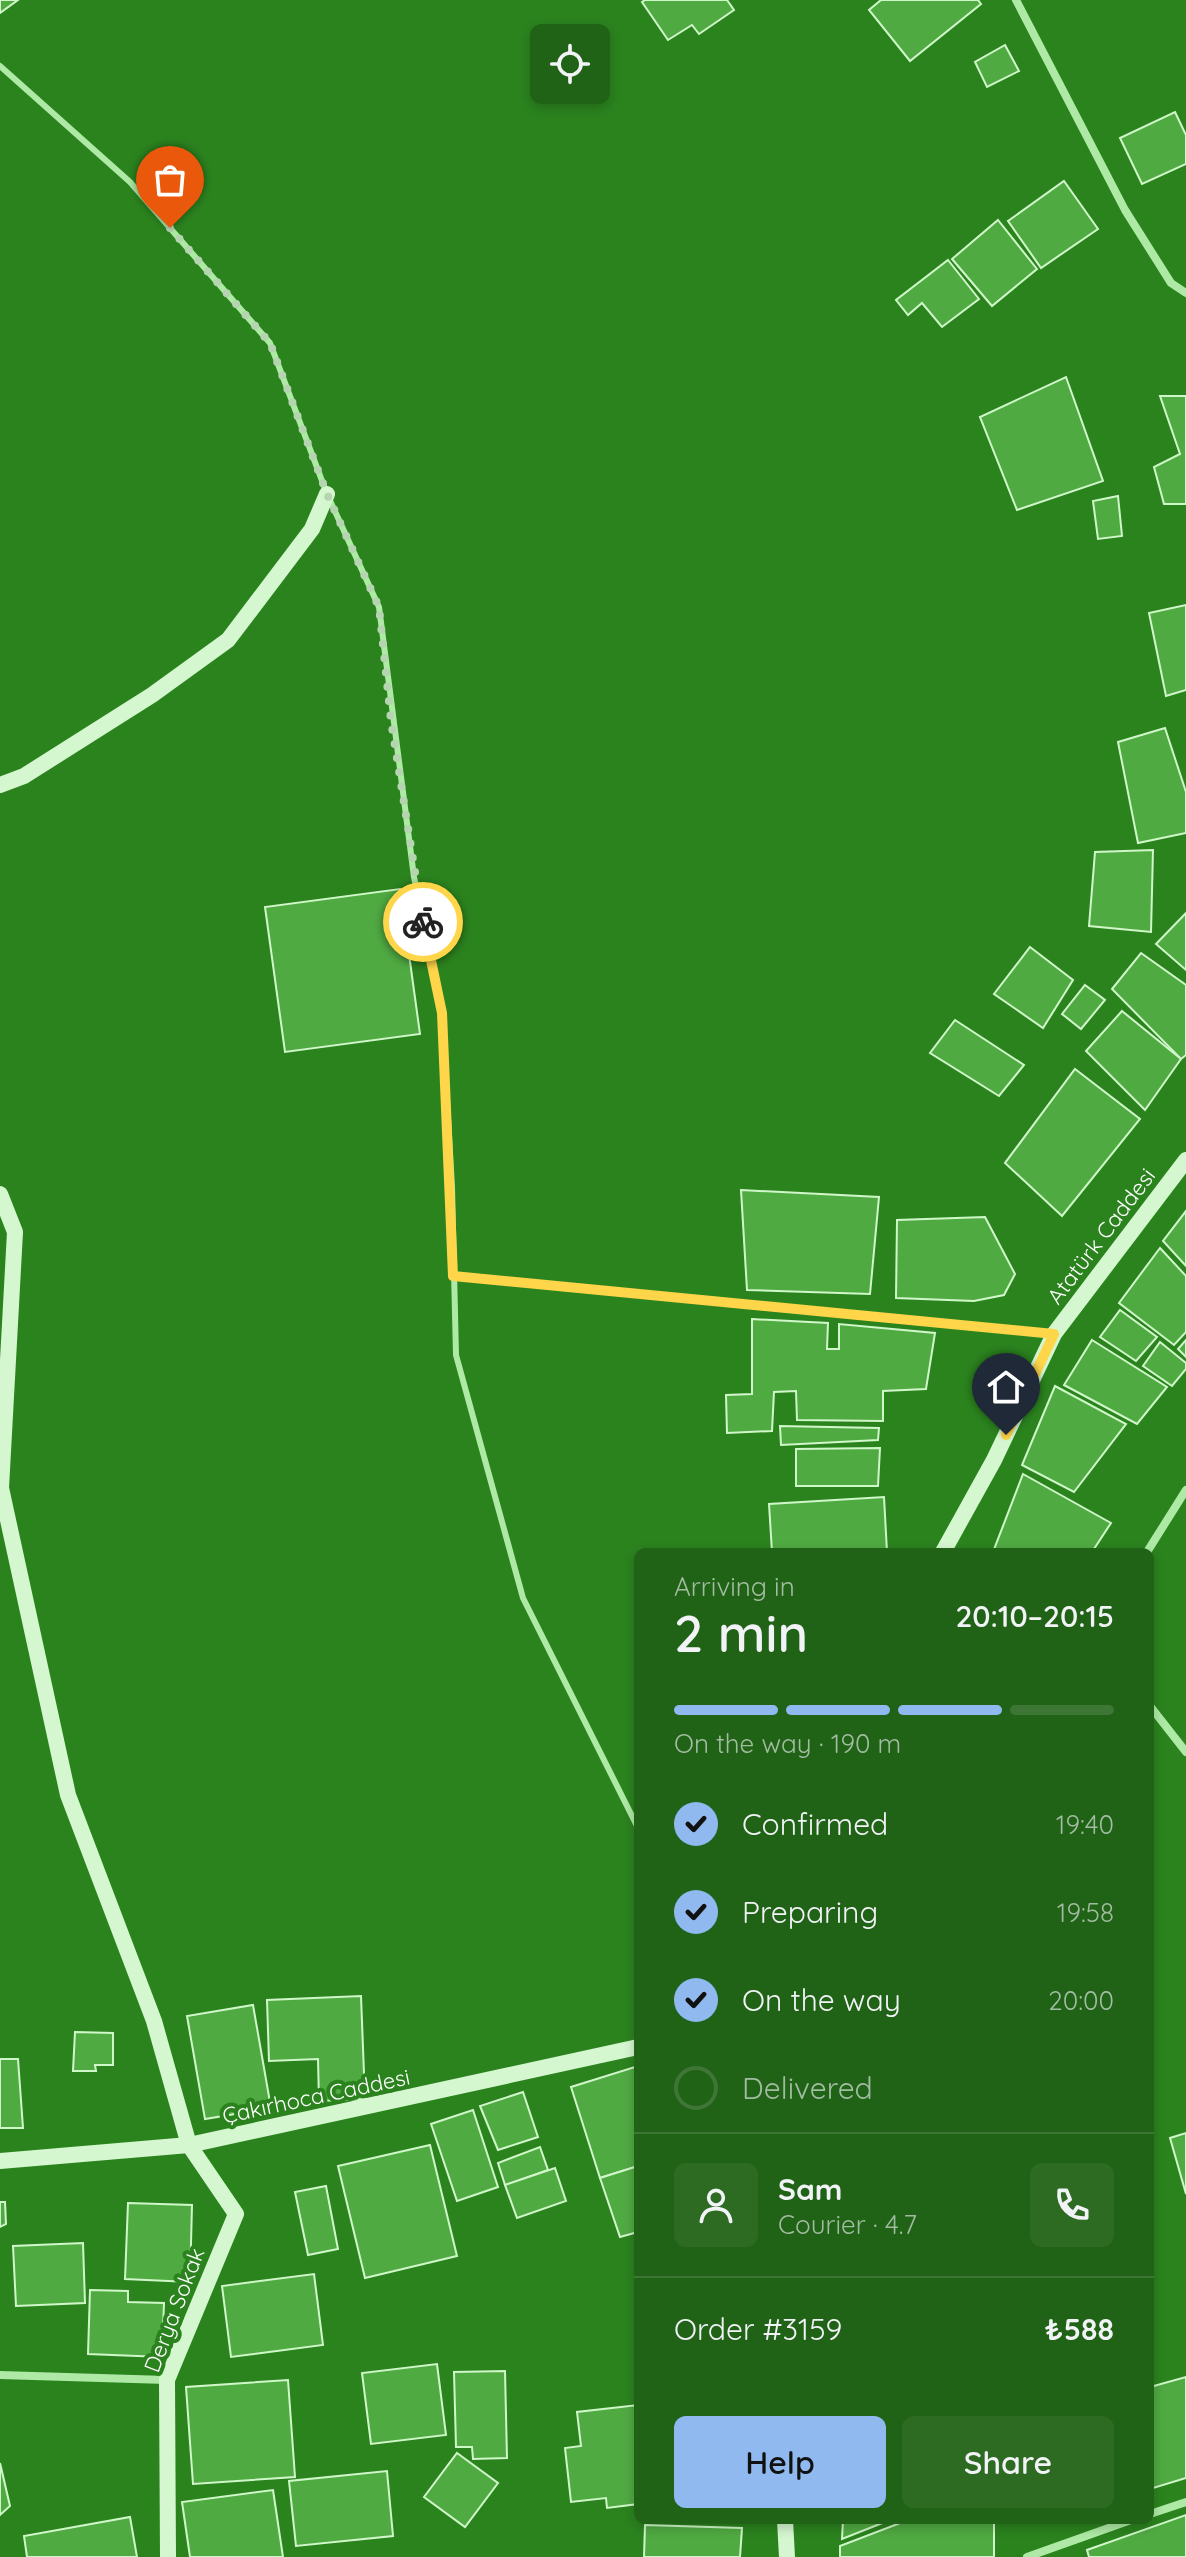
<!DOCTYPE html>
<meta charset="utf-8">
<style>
:root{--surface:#206216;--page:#2d6b23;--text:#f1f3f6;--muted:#a2bca1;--line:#3d7635;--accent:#90b9f0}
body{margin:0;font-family:Quicksand,sans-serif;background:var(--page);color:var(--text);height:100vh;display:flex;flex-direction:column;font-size:30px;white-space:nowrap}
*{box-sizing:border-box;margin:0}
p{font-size:26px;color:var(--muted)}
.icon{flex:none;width:44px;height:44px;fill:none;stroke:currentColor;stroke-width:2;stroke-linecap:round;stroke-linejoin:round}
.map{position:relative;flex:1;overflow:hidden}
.sheet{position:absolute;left:634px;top:1548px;width:520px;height:976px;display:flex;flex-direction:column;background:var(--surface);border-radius:12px;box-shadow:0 4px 12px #0003}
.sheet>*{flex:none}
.controls{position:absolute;left:530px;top:24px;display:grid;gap:16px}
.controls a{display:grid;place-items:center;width:80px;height:80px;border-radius:12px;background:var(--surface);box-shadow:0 4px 12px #0003;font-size:40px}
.pin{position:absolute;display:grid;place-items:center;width:68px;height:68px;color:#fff;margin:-82px -34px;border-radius:50% 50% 50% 0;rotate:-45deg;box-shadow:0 0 8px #0007}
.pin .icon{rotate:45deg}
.courier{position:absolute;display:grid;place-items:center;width:80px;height:80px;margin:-40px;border:6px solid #ffd54a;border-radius:50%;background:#fff;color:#222;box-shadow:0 2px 10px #0007}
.headline em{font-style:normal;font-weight:600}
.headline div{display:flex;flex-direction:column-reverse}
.headline{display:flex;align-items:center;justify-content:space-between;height:136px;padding:0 40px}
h1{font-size:52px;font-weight:600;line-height:60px}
.bar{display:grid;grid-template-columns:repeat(4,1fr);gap:12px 8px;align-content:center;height:96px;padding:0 40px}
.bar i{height:10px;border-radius:6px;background:var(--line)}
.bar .current{background:var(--accent)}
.bar p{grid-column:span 4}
.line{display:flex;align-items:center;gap:20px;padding:0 40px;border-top:2px solid var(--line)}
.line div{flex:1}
.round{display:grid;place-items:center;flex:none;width:84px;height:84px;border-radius:12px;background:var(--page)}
ol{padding:0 40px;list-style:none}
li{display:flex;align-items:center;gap:24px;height:88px}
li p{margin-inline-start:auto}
li .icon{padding:8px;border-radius:50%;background:var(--accent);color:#111;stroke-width:4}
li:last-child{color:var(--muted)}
li i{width:44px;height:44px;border:4px solid var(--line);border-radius:50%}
.action{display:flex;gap:16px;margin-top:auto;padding:16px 40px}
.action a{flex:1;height:92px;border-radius:12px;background:var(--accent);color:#111;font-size:32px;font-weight:600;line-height:92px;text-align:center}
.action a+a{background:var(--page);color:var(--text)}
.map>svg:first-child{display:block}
.building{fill:#50aa42;stroke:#d0f7c9;stroke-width:2}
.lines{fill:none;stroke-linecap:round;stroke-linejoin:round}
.lane{stroke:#aeeaa5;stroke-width:6}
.street{stroke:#aeeaa5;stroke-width:8}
.secondary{stroke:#d5f7d0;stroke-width:16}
.done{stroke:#b5d4b0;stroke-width:8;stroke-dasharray:0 14.4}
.route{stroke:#ffd54a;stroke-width:10}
.labels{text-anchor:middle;stroke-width:8;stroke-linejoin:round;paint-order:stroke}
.street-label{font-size:22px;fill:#fff;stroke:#2b831e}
</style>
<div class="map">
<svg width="1186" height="2557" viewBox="0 0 1186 2557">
<rect width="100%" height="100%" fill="#2b831e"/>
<g class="building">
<polygon points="0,0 18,0 0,13"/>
<polygon points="645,0 727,0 734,10 699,34 692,25 668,40 642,2"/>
<polygon points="881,0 978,0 981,4 910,61 869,10"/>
<polygon points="1005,45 1019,71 987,87 975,62"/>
<polygon points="1175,112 1186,135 1186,164 1142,184 1120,138"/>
<polygon points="1064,181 1098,229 1041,268 1008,221"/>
<polygon points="998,220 1037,269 992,306 952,259"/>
<polygon points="948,260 979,299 942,327 922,303 908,315 896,300"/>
<polygon points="1066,377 1103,481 1017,510 980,417"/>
<polygon points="1160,396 1186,396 1186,504 1164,504 1154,467 1180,454"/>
<polygon points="1118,496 1122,536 1098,539 1093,501"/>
<polygon points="1186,605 1186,690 1166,696 1149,613"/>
<polygon points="1165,728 1186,792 1186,833 1138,843 1118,742"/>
<polygon points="1153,850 1151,932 1089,926 1095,852"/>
<polygon points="400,889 420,1034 285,1052 265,907"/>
<polygon points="1186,913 1186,970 1156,944"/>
<polygon points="1030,947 1073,980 1043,1028 994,994"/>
<polygon points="1141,953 1186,985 1186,1055 1181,1059 1112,989"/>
<polygon points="1085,985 1105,1000 1081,1029 1062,1014"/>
<polygon points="1122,1011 1181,1059 1145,1110 1086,1051"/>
<polygon points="955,1020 1024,1065 999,1096 930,1053"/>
<polygon points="1075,1069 1140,1119 1062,1216 1005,1163"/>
<polygon points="741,1190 879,1197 870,1294 747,1290"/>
<polygon points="1186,1211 1186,1266 1163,1241"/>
<polygon points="985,1217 1015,1274 1004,1295 974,1301 896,1298 897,1220"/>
<polygon points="1160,1248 1186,1276 1186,1332 1174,1345 1119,1303"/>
<polygon points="1120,1310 1157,1337 1136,1361 1100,1337"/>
<polygon points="752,1319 828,1323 827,1349 839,1349 839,1324 935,1333 926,1389 883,1391 883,1421 797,1420 796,1391 774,1392 772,1431 727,1433 726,1395 752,1394"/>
<polygon points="1092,1340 1167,1387 1137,1424 1064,1385"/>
<polygon points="1186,1340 1186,1357 1178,1349"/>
<polygon points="1160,1342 1186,1363 1186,1369 1172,1386 1143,1366"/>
<polygon points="1055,1386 1126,1424 1074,1492 1022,1465"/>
<polygon points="780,1426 879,1428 878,1440 781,1445"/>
<polygon points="880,1448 878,1486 796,1486 796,1449"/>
<polygon points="1023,1474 1111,1523 1092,1552 993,1552"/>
<polygon points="884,1497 887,1552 772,1552 769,1504"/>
<polygon points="361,1996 365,2099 319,2101 318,2059 269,2061 267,2000"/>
<polygon points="253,2005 271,2108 205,2119 187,2016"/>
<polygon points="75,2032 113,2033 113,2065 95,2065 96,2071 73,2071"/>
<polygon points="0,2059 18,2059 23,2128 0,2128"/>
<polygon points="638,2066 638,2166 600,2178 571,2087"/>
<polygon points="523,2092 538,2137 498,2150 480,2106"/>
<polygon points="473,2110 498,2187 457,2201 431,2124"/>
<polygon points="1186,2133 1186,2194 1170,2138"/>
<polygon points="430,2145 457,2256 365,2278 338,2166"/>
<polygon points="540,2147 548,2170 505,2185 498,2163"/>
<polygon points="638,2166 638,2232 620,2237 600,2178"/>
<polygon points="555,2168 566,2201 517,2218 505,2185"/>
<polygon points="326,2186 338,2249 308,2255 295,2192"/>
<polygon points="0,2202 5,2202 6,2224 0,2227"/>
<polygon points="128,2203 192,2205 190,2282 125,2279"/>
<polygon points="83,2243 85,2303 16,2306 13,2246"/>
<polygon points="314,2274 323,2345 231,2357 222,2286"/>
<polygon points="90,2290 128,2291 128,2302 164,2303 162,2357 88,2354"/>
<polygon points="437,2364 446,2435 371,2444 362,2373"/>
<polygon points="505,2371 507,2458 473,2459 472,2447 456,2447 454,2372"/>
<polygon points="1186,2377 1186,2478 1150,2489 1150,2387"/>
<polygon points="288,2380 295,2477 193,2484 186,2387"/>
<polygon points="638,2405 638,2504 607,2508 606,2498 571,2502 565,2448 581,2446 577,2412"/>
<polygon points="457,2453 498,2483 465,2527 424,2497"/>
<polygon points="0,2463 10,2506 0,2515"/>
<polygon points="387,2471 393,2536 296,2546 289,2481"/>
<polygon points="273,2490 283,2557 190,2557 182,2502"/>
<polygon points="1186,2515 1186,2557 1089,2557 1087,2550"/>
<polygon points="130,2517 137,2557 27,2557 24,2536"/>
<polygon points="843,2520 890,2520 842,2539"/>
<polygon points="908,2520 994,2520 994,2557 840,2557 840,2546"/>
<polygon points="645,2525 742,2528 740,2557 644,2557"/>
</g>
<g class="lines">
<polyline class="lane" points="0,66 130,182 270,343 327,494 379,607 414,877 442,1013 452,1187 456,1355 523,1598 638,1828"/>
<g class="street">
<polyline points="1016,0 1125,210 1171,283 1186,293"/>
<polyline points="453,1276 1053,1334"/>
<polyline points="1147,1552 1186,1490"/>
<polyline points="1150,1706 1186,1752"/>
<polyline points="0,2375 167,2380"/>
<polyline points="1150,2514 1186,2502"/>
<polyline points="1027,2557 1131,2520"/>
</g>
<g class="secondary">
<polyline points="0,785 24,776 152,695 228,640 312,529 327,494"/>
<polyline points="0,1194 15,1232 1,1488 68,1795 154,2021 189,2145 236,2214 167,2380 168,2557"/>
<polyline points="943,1552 994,1460 1054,1334 1186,1160"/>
<polyline points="0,2161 189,2145 638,2047"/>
<polyline points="785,2520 787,2557"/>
</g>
</g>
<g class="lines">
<polyline class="done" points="170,228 270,343 327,494 379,607 391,721 423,922"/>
<polyline class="route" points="423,922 442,1013 453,1276 1054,1334 1006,1435"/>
</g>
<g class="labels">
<g class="street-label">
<text transform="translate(1101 1236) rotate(-53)" y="8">Atatürk Caddesi</text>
<text transform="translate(316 2096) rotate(-12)" y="8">Çakırhoca Caddesi</text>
<text transform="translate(174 2310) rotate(-69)" y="8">Derya Sokak</text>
</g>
</g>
</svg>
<div class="controls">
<a><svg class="icon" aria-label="locate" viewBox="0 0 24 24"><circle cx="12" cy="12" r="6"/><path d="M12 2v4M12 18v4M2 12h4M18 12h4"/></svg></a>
</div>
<div class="pin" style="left:170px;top:228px;background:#ea580c"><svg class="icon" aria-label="bag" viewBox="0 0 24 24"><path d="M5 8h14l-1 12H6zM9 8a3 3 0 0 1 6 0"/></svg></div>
<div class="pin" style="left:1006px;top:1435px;background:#1f2937"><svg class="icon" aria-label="home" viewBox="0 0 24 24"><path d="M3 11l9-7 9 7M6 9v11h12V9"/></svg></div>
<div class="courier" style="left:423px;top:922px"><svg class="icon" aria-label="bike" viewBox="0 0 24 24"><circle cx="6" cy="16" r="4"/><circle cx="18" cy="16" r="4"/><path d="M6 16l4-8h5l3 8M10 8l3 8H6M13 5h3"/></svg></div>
<section class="sheet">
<div class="headline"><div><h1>2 min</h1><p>Arriving in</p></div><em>20:10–20:15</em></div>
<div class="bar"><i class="current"></i><i class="current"></i><i class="current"></i><i></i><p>On the way · 190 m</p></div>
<ol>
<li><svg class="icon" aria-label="check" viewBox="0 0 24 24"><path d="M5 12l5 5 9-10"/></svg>Confirmed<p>19:40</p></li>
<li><svg class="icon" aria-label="check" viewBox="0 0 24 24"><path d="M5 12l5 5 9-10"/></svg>Preparing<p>19:58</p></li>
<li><svg class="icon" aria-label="check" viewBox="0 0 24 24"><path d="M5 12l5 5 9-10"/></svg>On the way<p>20:00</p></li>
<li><i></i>Delivered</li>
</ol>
<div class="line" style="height:144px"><a class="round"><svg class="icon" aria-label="person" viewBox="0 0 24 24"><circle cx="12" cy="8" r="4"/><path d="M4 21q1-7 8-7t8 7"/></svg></a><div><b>Sam</b><p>Courier · 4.7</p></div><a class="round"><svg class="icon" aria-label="phone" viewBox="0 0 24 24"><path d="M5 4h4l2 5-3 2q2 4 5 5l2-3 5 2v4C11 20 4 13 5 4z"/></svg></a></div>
<div class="line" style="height:104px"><div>Order #3159</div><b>₺588</b></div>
<div class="action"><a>Help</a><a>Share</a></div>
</section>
</div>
